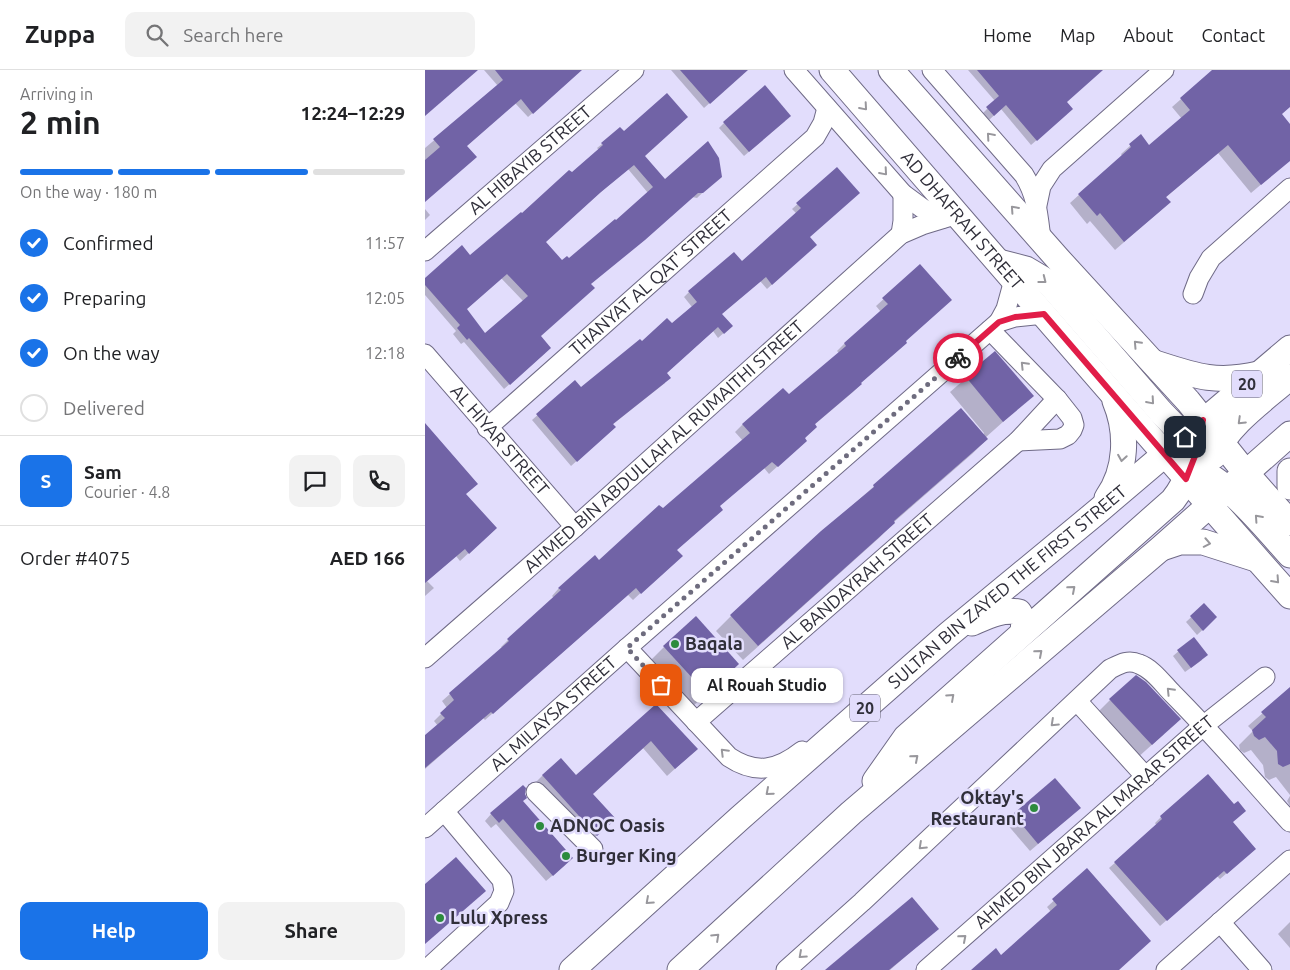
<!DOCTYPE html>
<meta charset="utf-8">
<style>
:root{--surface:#fff;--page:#f2f2f2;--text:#202124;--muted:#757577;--line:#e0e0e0;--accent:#1a73e8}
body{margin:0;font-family:Ubuntu,sans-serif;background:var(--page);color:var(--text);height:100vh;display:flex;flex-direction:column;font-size:19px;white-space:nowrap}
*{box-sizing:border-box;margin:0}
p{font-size:16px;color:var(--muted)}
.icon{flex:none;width:28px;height:28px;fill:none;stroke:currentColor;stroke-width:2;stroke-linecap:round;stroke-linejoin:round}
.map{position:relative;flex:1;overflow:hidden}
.side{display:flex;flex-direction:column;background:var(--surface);width:425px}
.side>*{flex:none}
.pin{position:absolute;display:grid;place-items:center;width:42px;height:42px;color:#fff;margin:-21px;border-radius:10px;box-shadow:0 2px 8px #0006}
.courier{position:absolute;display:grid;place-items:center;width:50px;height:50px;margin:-25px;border:4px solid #e11d48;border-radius:50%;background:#fff;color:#222;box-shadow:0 1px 6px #0007}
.bubble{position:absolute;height:35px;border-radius:10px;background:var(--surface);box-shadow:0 1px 4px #0004;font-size:16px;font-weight:700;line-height:35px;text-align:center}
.summary em{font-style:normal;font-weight:700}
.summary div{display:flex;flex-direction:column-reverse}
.summary{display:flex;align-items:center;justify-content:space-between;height:85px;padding:0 20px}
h1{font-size:32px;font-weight:700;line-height:38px}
.bar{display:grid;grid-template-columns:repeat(4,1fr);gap:8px 5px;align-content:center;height:60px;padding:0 20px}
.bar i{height:6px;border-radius:4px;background:var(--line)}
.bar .current{background:var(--accent)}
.bar p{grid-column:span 4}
.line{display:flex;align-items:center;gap:12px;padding:0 20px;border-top:1px solid var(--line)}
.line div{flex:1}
.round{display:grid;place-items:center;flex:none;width:52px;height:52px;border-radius:10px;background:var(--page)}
ol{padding:0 20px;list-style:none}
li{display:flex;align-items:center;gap:15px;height:55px}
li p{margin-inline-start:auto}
li .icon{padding:5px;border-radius:50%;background:var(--accent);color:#fff;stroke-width:4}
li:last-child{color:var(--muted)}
li i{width:28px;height:28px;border:2px solid var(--line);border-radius:50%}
.cta{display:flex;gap:10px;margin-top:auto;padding:10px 20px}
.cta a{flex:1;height:58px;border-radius:10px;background:var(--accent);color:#fff;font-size:20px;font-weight:700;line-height:58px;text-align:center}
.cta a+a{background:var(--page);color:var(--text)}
header{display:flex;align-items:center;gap:30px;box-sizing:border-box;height:70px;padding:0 25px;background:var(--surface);border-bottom:1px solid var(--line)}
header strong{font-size:24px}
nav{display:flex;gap:28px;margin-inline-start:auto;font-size:18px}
.search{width:350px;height:45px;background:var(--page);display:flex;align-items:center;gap:12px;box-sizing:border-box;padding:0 18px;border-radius:10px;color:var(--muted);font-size:19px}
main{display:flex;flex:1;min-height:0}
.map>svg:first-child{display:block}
.shadow{fill:#0003;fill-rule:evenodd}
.building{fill:#7163a6;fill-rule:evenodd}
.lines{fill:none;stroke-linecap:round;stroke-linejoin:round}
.minor-casing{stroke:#6f6a86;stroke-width:21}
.major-casing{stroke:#6f6a86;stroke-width:27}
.minor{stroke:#fff;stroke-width:19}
.major{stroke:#fff;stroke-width:25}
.oneway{stroke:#98979c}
.done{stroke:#6e6c7e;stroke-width:5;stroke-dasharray:0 9}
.route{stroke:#e11d48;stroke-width:6}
.poi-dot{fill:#2c8b3d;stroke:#e2ddfc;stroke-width:2}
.labels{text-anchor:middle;stroke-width:5;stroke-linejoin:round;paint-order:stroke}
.shield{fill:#e2ddfc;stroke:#656374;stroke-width:1}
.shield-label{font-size:16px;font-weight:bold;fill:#302f3a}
.street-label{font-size:18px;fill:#302f3a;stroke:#e2ddfc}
.poi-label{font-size:18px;font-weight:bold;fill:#302f3a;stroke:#e2ddfc;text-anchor:start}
</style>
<header>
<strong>Zuppa</strong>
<div class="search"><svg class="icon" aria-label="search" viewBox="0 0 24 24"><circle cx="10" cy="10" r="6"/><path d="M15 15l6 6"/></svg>Search here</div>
<nav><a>Home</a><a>Map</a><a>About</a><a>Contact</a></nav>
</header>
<main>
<section class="side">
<div class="summary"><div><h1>2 min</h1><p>Arriving in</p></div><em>12:24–12:29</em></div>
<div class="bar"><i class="current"></i><i class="current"></i><i class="current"></i><i></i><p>On the way · 180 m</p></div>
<ol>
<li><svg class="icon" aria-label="check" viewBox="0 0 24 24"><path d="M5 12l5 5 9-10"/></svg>Confirmed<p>11:57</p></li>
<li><svg class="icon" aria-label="check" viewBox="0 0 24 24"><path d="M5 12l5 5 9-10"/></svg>Preparing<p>12:05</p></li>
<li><svg class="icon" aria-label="check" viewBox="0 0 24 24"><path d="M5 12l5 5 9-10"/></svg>On the way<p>12:18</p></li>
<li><i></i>Delivered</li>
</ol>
<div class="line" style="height:90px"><b class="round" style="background:var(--accent);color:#fff">S</b><div><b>Sam</b><p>Courier · 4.8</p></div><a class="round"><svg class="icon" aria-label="chat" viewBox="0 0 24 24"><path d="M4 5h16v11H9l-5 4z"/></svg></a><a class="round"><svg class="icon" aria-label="phone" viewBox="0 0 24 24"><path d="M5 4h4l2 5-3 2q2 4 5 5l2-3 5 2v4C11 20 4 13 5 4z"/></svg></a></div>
<div class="line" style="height:65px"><div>Order #4075</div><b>AED 166</b></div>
<div class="cta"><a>Help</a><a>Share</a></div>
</section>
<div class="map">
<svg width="865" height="900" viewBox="0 0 865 900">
<rect width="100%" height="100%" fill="#e2ddfc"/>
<g class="shadow">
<polygon points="59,0 152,0 144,11 103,47 90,33 41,76 0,131 0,78 73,16"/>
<polygon points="246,0 317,0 314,7 279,38"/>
<polygon points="543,0 677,0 641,32 642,44 606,75 576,39 564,50 558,43 570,31"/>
<polygon points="789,0 865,0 865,36 855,44 865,56 865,90 826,123 793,83 740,128 735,141 690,180 665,151 662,154 645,133 697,86 696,84 716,66 724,77 757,49 747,37"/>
<polygon points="360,51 319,86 294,58 299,53"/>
<path d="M177 74 218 86 240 111H290L272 128 267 127 165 214 114 266 120 283 79 319 39 272 36 274 28 264 31 261 0 225V209L45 186 147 104 174 80 172 78ZM203 99 223 123 191 152 144 190 136 192 120 172 170 127ZM76 208 98 231 60 264 40 240Z"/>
<polygon points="412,99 383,168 385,180 342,219 335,211 296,244 301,261 293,268 288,261 241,303 240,313 187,355 184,362 146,396 107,350 150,312 156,319 217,273 247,255 267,237 259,227 264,222 309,184 316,193 372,144 367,139"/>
<polygon points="0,139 5,145 0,150"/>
<polygon points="495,196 479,272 435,313 436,314 428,322 389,355 373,378 344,404 339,398 294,436 251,480 248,493 208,530 203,525 60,650 58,648 0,699 0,667 13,656 9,651 22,638 17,631 77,578 76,577 83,570 129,528 127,526 134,518 174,491 238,440 318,371 310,362 317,355 358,319 363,326 414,283 412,281 420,273 456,242 451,236"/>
<polygon points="570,283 607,326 560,368 562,369 547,384 469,452 454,468 318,590 291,561 306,546 397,462 536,340 558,365 559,363 525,322"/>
<polygon points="0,355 62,466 35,491 31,486 2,511 9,518 0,526"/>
<polygon points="779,535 786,552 772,565 761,552"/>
<polygon points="769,568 777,590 760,602 748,586"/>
<polygon points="239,577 297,609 266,638 224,592"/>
<polygon points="863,621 865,623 865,725 851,707 844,710 840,707 838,695 826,680 819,683 815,680 814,675 828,661 823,656"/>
<polygon points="685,630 739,664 711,689 670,645"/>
<polygon points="231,636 264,686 242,706 218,678 166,724 182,757 164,772 110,713 118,705 151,707"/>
<polygon points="630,709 647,745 605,781 581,753"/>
<polygon points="865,726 865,736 862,731"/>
<polygon points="97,731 140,795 121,811 71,754 66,758 60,751 66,744"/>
<polygon points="736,747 807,752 823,785 795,809 792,806 735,856 684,798 732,756 730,753"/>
<polygon points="662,800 693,900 549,900 576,887 626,842 622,837"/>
<polygon points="865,852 865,878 853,864"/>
<polygon points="512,859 465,900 403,900"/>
</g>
<g class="building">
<polygon points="0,0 53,0 0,46"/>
<polygon points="70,0 157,0 108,44 96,29 42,76 52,87 0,132 0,90 15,77 8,69 78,10"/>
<polygon points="255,0 323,0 285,34"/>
<polygon points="552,0 678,0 642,32 648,39 612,71 581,35 569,46 561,37 574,26"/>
<polygon points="787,0 865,0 865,37 857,44 865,54 865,91 836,115 803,75 741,127 746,132 699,172 675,143 672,146 653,124 706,77 704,74 716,64 724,75 765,40 755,28"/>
<polygon points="340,15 366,46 324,82 298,52"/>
<path d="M242 23 263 47 220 86 240 109 283 71 294 88 297 107 278 123H273L220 170 166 214 170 218 116 266 126 278 85 315 44 268 42 270 32 258 35 255 0 215V208L37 175 45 185 96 142 97 143 144 100 147 102 178 75 176 73 195 57 199 61ZM209 95 228 117 191 150 190 149 144 188 142 186 137 190 121 172 176 122ZM82 204 103 226 60 263 42 239Z"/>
<polygon points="412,97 435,123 385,167 392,175 347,215 341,207 297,244 308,256 299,264 293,257 242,303 246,308 188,354 191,357 152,392 111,344 150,310 156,317 215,269 217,271 242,248 247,253 272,232 263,221 309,182 317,191 376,138 371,133"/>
<polygon points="495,194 527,230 481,271 482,273 436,313 437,314 390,354 392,357 380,368 382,371 353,397 347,392 295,436 298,440 252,480 258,486 216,524 211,518 68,644 66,642 0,698 0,665 20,648 15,643 29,630 24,623 84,571 82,569 136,520 133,518 170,485 174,490 234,435 238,438 325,363 317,354 358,318 364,324 421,276 419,273 463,234 457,228"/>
<polygon points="570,281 609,326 578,352 540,306"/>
<polygon points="536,338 563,369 469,451 470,453 333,576 305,545 396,461 449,417 448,415"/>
<polygon points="0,353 53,414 41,424 72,458 44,484 40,479 0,513"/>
<polygon points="779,533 792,547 778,561 765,546"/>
<polygon points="271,546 314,594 282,624 238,576"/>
<polygon points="769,567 783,585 766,598 752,580"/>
<polygon points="711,605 721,612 756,649 727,675 684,629"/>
<polygon points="865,617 865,694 858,697 853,694 852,681 840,667 834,670 829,666 827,660 841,647 836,642"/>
<polygon points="231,634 273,679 250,699 226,671 168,724 191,749 172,766 117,705 136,688 151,705"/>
<polygon points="783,704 809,734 813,731 821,741 808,752 831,779 802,804 799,801 742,851 689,792 737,749 735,746"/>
<polygon points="630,708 656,738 613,774 588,744"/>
<polygon points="98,715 101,718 100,724 102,728 98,731 148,788 128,806 78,749 74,753 65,743"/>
<polygon points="31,787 61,821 0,874 0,814"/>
<polygon points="662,798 726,871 694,900 546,900 571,878 576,885 632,835 627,829"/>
<polygon points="487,827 514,859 464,900 400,900"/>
</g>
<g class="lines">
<defs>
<g id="minor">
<polyline points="369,0 478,124 497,138 518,148"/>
<path d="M507 0 599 105C612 126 613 145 616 169"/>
<polyline points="612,135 616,116 627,99 739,0"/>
<polyline points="476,164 478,151 478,124"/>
<path id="s1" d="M0 181 209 0"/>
<polyline points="768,224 774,208 786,188 865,118"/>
<polyline points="574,252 581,239 589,210"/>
<polyline points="565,260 632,329 647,348 649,355 647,360 643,365 635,369 593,371"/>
<path id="s2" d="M0 284 150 457"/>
<path id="s3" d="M62 358 390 67 398 53 402 38"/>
<path d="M202 578 304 687C331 705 353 700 377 681"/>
<path id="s4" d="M0 588 150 457 476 164 497 155 533 144"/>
<polyline points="652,631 721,707"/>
<path id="s5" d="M271 652 593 371 632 329"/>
<polyline points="111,722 168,779"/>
<path id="s6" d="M0 758 202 578 574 252 590 247 619 244"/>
<polyline points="795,852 837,900"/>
<polyline points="1,900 74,833 79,821 77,810 19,741"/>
<path d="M361 900 437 832 685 599C695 594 703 589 714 594 728 599 738 614 748 624 789 665 826 709 865 752"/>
<path id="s7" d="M501 900 778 656 840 607"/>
<polyline points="741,900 865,790"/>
</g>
<g id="major">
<path id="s8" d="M407 0C559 175 710 352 865 526"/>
<polyline points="466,0 633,189 763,331 820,402 865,453"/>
<polyline points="574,192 601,199 623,212 735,341 760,367 772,377"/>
<path d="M730 293C770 306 791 314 834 304"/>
<path d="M789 386C804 353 839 330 865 307"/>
<path d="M752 388C800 407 831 447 865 485"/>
<polyline points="865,401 865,417"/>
<path d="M682 428C702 400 703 362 690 331"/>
<polyline points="737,478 755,472 778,472 831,489"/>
<path d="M547 553C563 546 576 539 594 542L599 551 598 562"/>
<path d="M450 711 481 667 748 430C767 406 771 378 778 350"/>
<path id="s9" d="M147 900 315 748 524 564 673 441 865 278"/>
<polyline points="255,900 426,743 735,479 865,364"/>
</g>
</defs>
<use href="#minor" class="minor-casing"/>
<use href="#major" class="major-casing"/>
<use href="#minor" class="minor"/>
<use href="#major" class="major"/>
</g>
<defs><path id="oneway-chevron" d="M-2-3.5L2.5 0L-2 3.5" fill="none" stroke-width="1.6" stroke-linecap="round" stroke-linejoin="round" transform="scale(1.25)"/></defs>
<g class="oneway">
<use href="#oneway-chevron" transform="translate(439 37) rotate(49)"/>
<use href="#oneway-chevron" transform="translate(565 66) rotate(-131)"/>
<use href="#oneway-chevron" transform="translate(459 102) rotate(49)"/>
<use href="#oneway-chevron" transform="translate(589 139) rotate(-132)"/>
<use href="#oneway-chevron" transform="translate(618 210) rotate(38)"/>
<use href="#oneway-chevron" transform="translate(712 274) rotate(-133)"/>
<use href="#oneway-chevron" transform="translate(599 295) rotate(-134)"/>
<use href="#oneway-chevron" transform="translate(726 331) rotate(49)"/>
<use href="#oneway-chevron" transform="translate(816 351) rotate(136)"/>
<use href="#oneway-chevron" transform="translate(697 388) rotate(99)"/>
<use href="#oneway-chevron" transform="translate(833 448) rotate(-132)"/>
<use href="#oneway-chevron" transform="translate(782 473) rotate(11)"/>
<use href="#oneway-chevron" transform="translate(851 510) rotate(48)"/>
<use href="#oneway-chevron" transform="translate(647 519) rotate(-41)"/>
<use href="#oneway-chevron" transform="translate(614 583) rotate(-41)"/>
<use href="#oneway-chevron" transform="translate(745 621) rotate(-134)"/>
<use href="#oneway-chevron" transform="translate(526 627) rotate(-42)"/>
<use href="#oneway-chevron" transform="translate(629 653) rotate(137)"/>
<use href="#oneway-chevron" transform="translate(299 682) rotate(-135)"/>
<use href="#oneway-chevron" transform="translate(490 688) rotate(-41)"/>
<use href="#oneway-chevron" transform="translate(344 722) rotate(139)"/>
<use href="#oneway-chevron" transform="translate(497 776) rotate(137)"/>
<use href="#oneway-chevron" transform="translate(224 831) rotate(138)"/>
<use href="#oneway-chevron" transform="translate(291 867) rotate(-43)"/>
<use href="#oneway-chevron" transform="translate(538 868) rotate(-41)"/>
<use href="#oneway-chevron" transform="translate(377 885) rotate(138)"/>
</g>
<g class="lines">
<polyline class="done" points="236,615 202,578 533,288"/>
<polyline class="route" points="533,288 574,252 590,247 619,244 761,409 770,386 778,350 760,367"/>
</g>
<g class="poi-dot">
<circle cx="250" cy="574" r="5"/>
<circle cx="609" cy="738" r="5"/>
<circle cx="115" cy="756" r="5"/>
<circle cx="141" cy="786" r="5"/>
<circle cx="15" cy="848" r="5"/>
</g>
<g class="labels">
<g class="shield">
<rect x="807" y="300.5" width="30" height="27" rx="4"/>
<rect x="425" y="624.5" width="30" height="27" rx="4"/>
</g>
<g class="shield-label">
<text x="822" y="320">20</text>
<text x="440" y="644">20</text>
</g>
<g class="street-label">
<text dy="6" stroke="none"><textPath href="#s1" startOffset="139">AL HIBAYIB STREET</textPath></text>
<text dy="6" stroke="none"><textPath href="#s8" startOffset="199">AD DHAFRAH STREET</textPath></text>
<text dy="6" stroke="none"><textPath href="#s3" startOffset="219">THANYAT AL QAT' STREET</textPath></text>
<text dy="6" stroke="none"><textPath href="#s2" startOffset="114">AL HIYAR STREET</textPath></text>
<text dy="6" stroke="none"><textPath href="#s4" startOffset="319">AHMED BIN ABDULLAH AL RUMAITHI STREET</textPath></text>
<text dy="6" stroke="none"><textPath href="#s5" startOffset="214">AL BANDAYRAH STREET</textPath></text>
<text dy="6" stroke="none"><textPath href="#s9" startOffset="580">SULTAN BIN ZAYED THE FIRST STREET</textPath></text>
<text dy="6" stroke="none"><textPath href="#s6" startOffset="172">AL MILAYSA STREET</textPath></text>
<text dy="6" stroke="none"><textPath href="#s7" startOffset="224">AHMED BIN JBARA AL MARAR STREET</textPath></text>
</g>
<g class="poi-label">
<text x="260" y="580">Baqala</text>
<text x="599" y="734" text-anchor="end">Oktay's<tspan x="599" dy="21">Restaurant</tspan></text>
<text x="125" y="762">ADNOC Oasis</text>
<text x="151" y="792">Burger King</text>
<text x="25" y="854">Lulu Xpress</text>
</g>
</g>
</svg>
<div class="pin" style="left:236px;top:615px;background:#ea580c"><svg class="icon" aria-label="bag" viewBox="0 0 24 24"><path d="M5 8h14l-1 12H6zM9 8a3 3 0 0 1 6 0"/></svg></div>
<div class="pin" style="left:760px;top:367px;background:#1f2937"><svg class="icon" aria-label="home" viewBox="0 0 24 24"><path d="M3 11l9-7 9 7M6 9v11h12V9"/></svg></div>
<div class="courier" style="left:533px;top:288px"><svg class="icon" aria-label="bike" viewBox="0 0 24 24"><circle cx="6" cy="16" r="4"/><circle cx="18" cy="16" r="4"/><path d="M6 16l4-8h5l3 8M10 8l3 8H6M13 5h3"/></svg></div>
<div class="bubble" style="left:266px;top:598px;width:152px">Al Rouah Studio</div>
</div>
</main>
